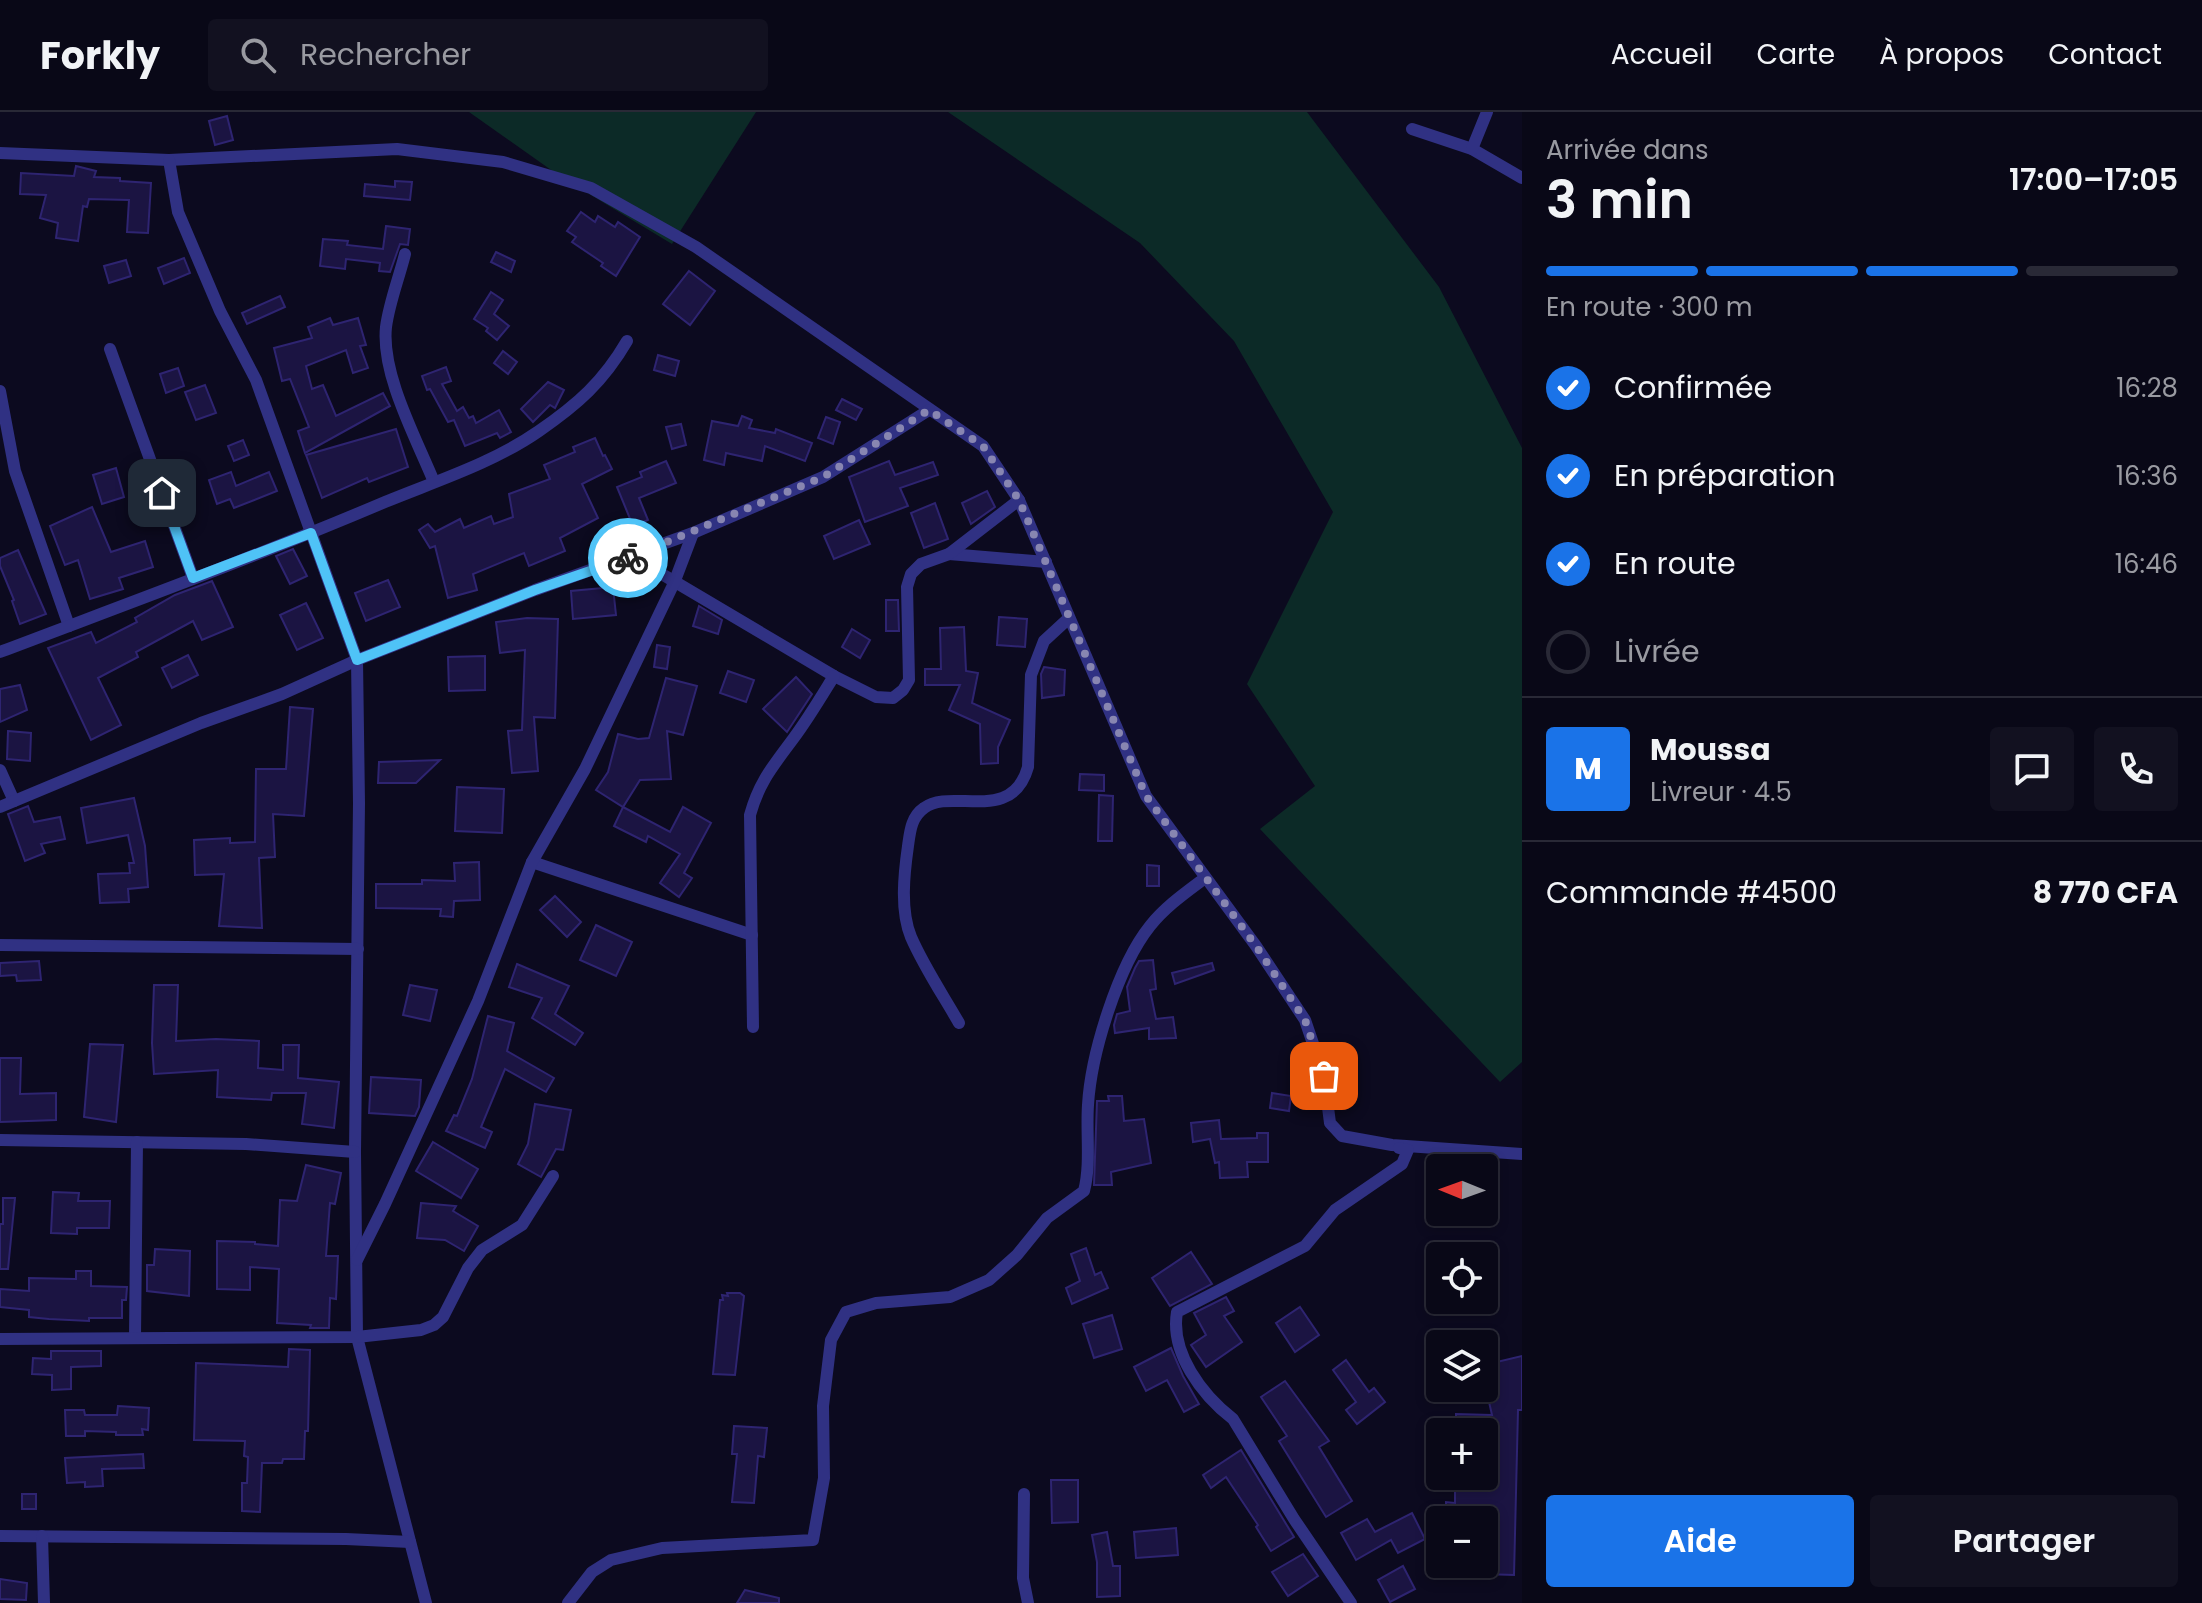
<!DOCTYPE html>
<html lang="fr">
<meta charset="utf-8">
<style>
:root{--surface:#090817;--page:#121120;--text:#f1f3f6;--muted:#999aa1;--line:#292936;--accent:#1a73e8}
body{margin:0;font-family:Poppins,sans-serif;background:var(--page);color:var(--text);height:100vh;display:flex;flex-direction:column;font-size:30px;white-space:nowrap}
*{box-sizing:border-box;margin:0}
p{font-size:26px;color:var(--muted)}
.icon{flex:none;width:44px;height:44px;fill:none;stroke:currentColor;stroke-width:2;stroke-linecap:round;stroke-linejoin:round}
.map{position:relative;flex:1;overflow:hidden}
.details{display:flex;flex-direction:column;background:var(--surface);width:680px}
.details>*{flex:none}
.needle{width:52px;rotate:271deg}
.tools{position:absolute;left:1426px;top:1042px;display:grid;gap:16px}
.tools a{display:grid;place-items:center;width:72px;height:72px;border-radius:8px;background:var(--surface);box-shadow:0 4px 12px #0003,0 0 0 2px var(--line);font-size:40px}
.pin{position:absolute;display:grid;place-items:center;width:68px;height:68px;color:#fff;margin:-34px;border-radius:16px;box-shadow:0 4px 12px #0006}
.courier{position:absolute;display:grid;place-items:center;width:80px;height:80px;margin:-40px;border:6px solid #4fc3f7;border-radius:50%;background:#fff;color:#222;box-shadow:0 2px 10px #0007}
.headline em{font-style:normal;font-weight:600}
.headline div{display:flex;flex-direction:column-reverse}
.headline{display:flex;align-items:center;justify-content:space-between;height:136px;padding:0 24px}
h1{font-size:52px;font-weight:600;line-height:60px}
.bar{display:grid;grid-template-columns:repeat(4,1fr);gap:12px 8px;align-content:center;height:96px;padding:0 24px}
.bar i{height:10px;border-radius:6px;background:var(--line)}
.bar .active{background:var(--accent)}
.bar p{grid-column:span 4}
.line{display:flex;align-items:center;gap:20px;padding:0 24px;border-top:2px solid var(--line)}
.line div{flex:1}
.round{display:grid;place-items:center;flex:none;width:84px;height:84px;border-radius:8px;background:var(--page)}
ol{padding:0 24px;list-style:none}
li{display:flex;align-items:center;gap:24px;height:88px}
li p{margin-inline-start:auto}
li .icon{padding:8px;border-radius:50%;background:var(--accent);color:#fff;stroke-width:4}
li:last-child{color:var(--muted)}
li i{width:44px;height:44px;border:4px solid var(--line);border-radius:50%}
.action{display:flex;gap:16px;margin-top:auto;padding:16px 24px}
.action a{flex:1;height:92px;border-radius:8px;background:var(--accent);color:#fff;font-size:32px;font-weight:600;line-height:92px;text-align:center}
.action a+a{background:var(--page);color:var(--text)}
header{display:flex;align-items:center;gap:48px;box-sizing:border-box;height:112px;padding:0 40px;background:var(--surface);border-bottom:2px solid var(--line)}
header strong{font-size:38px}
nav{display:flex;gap:44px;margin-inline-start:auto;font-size:28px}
.search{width:560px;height:72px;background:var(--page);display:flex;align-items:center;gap:20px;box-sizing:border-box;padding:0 28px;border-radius:8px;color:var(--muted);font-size:30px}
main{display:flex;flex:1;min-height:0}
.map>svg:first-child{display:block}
.green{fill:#0c2a27}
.building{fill:#1b1442;stroke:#2e2471;stroke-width:2}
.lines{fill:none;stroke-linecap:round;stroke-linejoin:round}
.minor{stroke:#303183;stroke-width:12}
.done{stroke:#8886b1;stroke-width:8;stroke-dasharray:0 14.4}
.route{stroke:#4fc3f7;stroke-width:10}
</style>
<header>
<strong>Forkly</strong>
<div class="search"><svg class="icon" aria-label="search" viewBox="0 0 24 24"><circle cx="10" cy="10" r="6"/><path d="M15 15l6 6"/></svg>Rechercher</div>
<nav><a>Accueil</a><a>Carte</a><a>À propos</a><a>Contact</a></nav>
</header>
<main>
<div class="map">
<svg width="1522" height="1491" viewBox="0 0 1522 1491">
<rect width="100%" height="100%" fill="#0c0a1f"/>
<g class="green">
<polygon points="469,0 756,0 672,132 561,65"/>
<polygon points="948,0 1307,0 1439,175 1522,336 1522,950 1500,970 1260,717 1315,674 1247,572 1333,400 1234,229 1140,131"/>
</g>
<g class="building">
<polygon points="227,4 233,28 215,33 209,9"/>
<polygon points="76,54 96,59 94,65 120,66 120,69 151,71 148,121 127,120 129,88 89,87 87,95 83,94 78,129 56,126 58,111 40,106 46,83 20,82 21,61 74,64"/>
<polygon points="395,69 412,70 410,88 364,84 365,72 395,75"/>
<polygon points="581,100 595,110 598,104 615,115 618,110 640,125 616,164 601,154 603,151 572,130 576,125 567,119"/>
<polygon points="386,114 410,117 408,133 400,132 390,160 379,159 380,151 346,147 345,157 320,154 323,127 348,129 347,133 383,137"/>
<polygon points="496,140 515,149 511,160 491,150"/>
<polygon points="184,146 190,161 164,172 158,156"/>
<polygon points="126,148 131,164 109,171 104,154"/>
<polygon points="689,159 715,179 690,213 663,192"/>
<polygon points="491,180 503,188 494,202 509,214 497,228 486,219 488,216 474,207"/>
<polygon points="280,184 285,195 247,212 242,201"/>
<polygon points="330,206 333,213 358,206 366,233 360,234 368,256 353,261 346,238 306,254 312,277 323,273 336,304 383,281 390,294 305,341 298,319 309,315 290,267 282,269 274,236 312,226 308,215"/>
<polygon points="503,239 517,250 508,262 494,251"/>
<polygon points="658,243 679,249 675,264 654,258"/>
<polygon points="446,255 451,269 442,272 457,299 463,295 469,306 473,304 476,311 499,298 511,320 500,326 497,321 465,334 454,308 448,310 430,277 427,278 422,264"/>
<polygon points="178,256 184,274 166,281 160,262"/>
<polygon points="548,270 564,278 555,296 550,293 533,310 521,297"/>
<polygon points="205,273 216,301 196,308 185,280"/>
<polygon points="842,287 862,297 856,308 836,298"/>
<polygon points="742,304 752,308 749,316 775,321 776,317 812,331 805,349 765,334 762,349 726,341 724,353 704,348 712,309 738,314"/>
<polygon points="826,305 840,310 833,332 818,326"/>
<polygon points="681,312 686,333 672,337 666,315"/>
<polygon points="396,317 408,355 369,370 367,366 322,386 306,343"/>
<polygon points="595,326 603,344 605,343 612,357 582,372 598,406 560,426 565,439 529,454 524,441 473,462 477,478 448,486 435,434 430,436 419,418 428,412 435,420 460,407 464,416 491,404 494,412 513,405 509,382 550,367 544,353 575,340 573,335"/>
<polygon points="243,328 249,343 234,349 228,334"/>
<polygon points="666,349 676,371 639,386 648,408 633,414 617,375 642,365 640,360"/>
<polygon points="889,349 895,363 933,350 938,363 900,376 908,394 865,410 849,365"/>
<polygon points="116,356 124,385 102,392 93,363"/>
<polygon points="231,360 236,374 269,360 277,379 234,396 230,387 217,392 209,368"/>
<polygon points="987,379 995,395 971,412 962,391"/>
<polygon points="935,391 948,427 924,436 911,401"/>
<polygon points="92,395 111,440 145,429 153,455 119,466 123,477 90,487 78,448 65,453 50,414"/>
<polygon points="859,408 870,432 834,447 824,424"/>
<polygon points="293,437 307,464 290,472 276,444"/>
<polygon points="18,438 46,502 20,512 12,489 14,488 0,454 0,446"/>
<polygon points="388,468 400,495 366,509 355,481"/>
<polygon points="212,469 233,515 202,528 193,509 136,540 138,545 98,566 121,613 91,628 48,536 91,520 96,531 137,510 135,506 175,483"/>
<polygon points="613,475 616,503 573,507 571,479"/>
<polygon points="886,488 898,488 899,519 886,519"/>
<polygon points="306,491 323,526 297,538 280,503"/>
<polygon points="699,494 722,508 718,522 693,514"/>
<polygon points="999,505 1027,507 1025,535 997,533"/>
<polygon points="527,506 558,507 555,606 534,605 538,659 512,661 508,619 522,618 525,538 500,541 496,510"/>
<polygon points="964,515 966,559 978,561 972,591 1010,608 998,635 998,651 981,652 980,612 949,598 960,573 925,573 925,557 941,557 940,516"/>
<polygon points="852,517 870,528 860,546 842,535"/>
<polygon points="657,533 670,535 667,557 654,555"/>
<polygon points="188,543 198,563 172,576 162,556"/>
<polygon points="485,544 485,578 449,579 448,545"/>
<polygon points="1044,555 1065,558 1064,583 1042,586 1041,562"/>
<polygon points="728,559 754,568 746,590 720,581"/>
<polygon points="796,565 812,582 787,620 763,597"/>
<polygon points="666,566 697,574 683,623 667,619 671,667 640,668 623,695 596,678 608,660 618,622 638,627 649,626"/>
<polygon points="20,573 27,598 0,610 0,577"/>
<polygon points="290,595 313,597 304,704 273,702 275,745 259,746 262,816 219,814 224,762 195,763 194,728 230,726 230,731 255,730 256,657 286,657"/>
<polygon points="8,619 31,621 30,649 7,647"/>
<polygon points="440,648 416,671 378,671 379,650"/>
<polygon points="1080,662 1104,663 1104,679 1079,678"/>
<polygon points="457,675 504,677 502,721 455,719"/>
<polygon points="1099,683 1113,684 1112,729 1098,729"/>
<polygon points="134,686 145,734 148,775 128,777 129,790 100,791 98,762 130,761 129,751 134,751 128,723 87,731 81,696"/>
<polygon points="28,694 34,710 60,705 65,727 41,732 45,741 25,749 8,702"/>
<polygon points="623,695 670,720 683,695 711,711 684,761 692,766 679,785 660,771 680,742 648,724 646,730 614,714"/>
<polygon points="479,750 480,788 454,789 453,805 440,804 441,797 376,796 376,772 422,772 422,768 455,769 454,751"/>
<polygon points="1147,753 1159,754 1159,774 1147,774"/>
<polygon points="555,784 581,810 567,825 540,798"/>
<polygon points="596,813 632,830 616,864 580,848"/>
<polygon points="1153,848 1156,877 1150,878 1156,907 1173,905 1176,926 1149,927 1149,916 1115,921 1114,913 1117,902 1130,899 1127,875 1135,856 1139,849"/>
<polygon points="39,849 41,868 17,869 16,863 0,864 0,851"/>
<polygon points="1212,851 1214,858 1175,872 1172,861"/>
<polygon points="517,852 569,874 555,902 583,921 575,933 532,906 542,886 509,875"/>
<polygon points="154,873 178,873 176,929 216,927 259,929 258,956 283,958 283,933 299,933 298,966 339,970 334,1016 302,1012 306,981 272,981 271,988 217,985 218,958 154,962 152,931"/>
<polygon points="410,873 437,878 430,909 403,903"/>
<polygon points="488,904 514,911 507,939 554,966 546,980 505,957 481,1015 492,1020 485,1036 446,1019 454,1003 457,1004 472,967"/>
<polygon points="90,932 123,933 116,1010 84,1005"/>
<polygon points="0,946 21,946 20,982 56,981 56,1008 0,1010"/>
<polygon points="371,965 421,968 419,995 415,1004 369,1001"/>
<polygon points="1272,981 1291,984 1289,999 1270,996"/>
<polygon points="1108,984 1122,984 1124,1009 1144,1007 1151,1051 1111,1060 1112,1073 1094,1073 1097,989 1109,989"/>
<polygon points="535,992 571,998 563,1038 556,1037 541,1065 518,1052 528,1032"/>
<polygon points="1219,1008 1221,1027 1257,1026 1257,1021 1268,1021 1268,1050 1247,1050 1248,1065 1220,1066 1219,1050 1215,1051 1210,1027 1193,1030 1191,1011"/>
<polygon points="433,1030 478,1057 461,1086 416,1059"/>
<polygon points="306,1053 341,1061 335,1092 330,1091 326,1144 338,1144 336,1187 330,1186 329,1216 310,1216 311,1213 277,1211 279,1157 250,1155 250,1178 217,1177 217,1129 255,1130 255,1132 278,1134 280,1088 297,1089"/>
<polygon points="53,1080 79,1081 78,1089 110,1089 109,1116 77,1116 77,1122 51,1121"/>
<polygon points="3,1086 15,1086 8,1157 0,1157 0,1112 3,1112"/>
<polygon points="421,1091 456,1094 453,1099 478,1114 464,1139 445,1128 417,1126"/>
<polygon points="1086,1136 1095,1163 1101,1160 1108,1176 1072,1192 1066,1176 1080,1169 1071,1142"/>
<polygon points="155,1137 190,1139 189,1184 147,1179 147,1153 154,1153"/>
<polygon points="1191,1140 1212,1172 1170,1194 1152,1166"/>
<polygon points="76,1159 91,1159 91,1174 127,1175 126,1188 122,1188 122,1206 89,1206 89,1209 49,1207 29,1205 29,1198 0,1195 0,1177 29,1179 29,1166 76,1167"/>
<polygon points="727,1181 740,1181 744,1184 735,1263 713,1262 720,1188 723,1188 722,1183 728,1184"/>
<polygon points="1226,1185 1234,1199 1224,1204 1242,1230 1206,1255 1191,1233 1206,1223 1194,1201"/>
<polygon points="1300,1195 1319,1223 1295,1240 1276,1211"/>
<polygon points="1112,1203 1122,1237 1094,1246 1083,1212"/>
<polygon points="1171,1236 1183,1264 1199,1292 1184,1300 1167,1268 1146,1279 1134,1255"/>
<polygon points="289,1237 310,1238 308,1319 305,1319 304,1347 283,1347 282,1351 262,1351 260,1400 242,1399 242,1371 247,1371 248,1345 244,1344 245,1329 194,1328 196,1251 288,1255"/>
<polygon points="51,1239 101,1239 101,1254 71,1255 71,1277 52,1278 52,1263 32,1262 33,1246 51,1247"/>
<polygon points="1522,1244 1522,1298 1518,1298 1514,1463 1484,1462 1484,1408 1446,1408 1446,1390 1455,1391 1455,1364 1484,1364 1484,1320 1456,1320 1456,1302 1492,1303 1484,1268 1484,1253"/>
<polygon points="1346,1248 1369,1280 1374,1276 1385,1290 1357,1312 1346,1298 1356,1290 1333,1258"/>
<polygon points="1285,1269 1329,1329 1319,1335 1352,1389 1326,1405 1279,1329 1287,1324 1261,1285"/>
<polygon points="118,1294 149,1296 148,1318 142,1317 143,1323 116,1323 116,1320 85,1319 85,1324 66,1324 65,1298 84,1298 85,1303 117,1303"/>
<polygon points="734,1314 767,1316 764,1345 758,1344 754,1391 732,1390 737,1342 732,1342"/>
<polygon points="1241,1338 1294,1425 1271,1439 1256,1415 1258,1413 1226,1365 1211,1376 1203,1363"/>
<polygon points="143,1342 144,1356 102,1357 103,1374 85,1375 85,1370 67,1371 65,1346"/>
<polygon points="1051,1368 1078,1368 1078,1410 1052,1411"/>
<rect x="22" y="1382" width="14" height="15"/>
<polygon points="1412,1401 1425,1427 1398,1441 1391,1428 1356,1448 1341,1421 1367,1407 1375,1420"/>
<polygon points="1176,1416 1178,1443 1136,1446 1134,1420"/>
<polygon points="1107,1420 1113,1454 1120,1454 1120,1484 1097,1485 1097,1450 1092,1423"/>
<polygon points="1303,1442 1318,1464 1288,1484 1272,1460"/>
<polygon points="1403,1454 1415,1477 1390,1490 1378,1468"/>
<polygon points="0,1467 27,1471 26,1488 0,1487"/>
<polygon points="745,1478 779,1486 779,1491 737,1491"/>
</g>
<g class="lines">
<g class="minor">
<polyline points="1412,17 1472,37 1522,66"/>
<polyline points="1472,37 1487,0"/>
<polyline points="0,41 169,48 397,37 503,50 591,76 696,135 983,334 1019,388 1146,684 1256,834 1305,908 1324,964 1330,1011 1342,1024 1392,1033 1522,1042"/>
<polyline points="169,48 178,100 220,199 256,268 357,548 359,691 355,1040 357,1225 426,1491"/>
<path d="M405 142C399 166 389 191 386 215 381 262 416 326 434 370"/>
<polyline points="110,237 193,466"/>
<polyline points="0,279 15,359 69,514"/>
<polyline points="949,442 1046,450"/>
<polyline points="633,445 834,564 876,585 893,586 903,578 909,568 907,475 911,462 921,452 949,442 1019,388"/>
<path d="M0 540C129 491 258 444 385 390 436 369 493 351 539 319 578 292 603 270 627 229"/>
<polyline points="0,658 14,689"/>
<polyline points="0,695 201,611 282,582 357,548 535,478 693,421 823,365 929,298"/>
<polyline points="532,750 752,823"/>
<polyline points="0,833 358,837"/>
<path d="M959 911C943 883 924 855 911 825 900 798 904 762 908 734 910 720 911 705 924 696 951 675 1012 713 1028 655L1031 563 1044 529 1069 506"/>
<path d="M753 915 750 703C759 670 773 654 793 627 808 607 821 585 834 564"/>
<polyline points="0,1028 246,1032 355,1040"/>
<polyline points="357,1148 385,1092 478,889 532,750 585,657 674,471 693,421"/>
<polyline points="135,1226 137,1030"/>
<polyline points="0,1227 357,1225 421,1218 434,1213 443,1205 468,1156 482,1138 522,1113 553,1064"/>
<polyline points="1024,1382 1023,1466 1028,1491"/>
<polyline points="0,1424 346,1427 410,1430"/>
<polyline points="42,1424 44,1491"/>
<path d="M568 1491 592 1460 611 1448 662 1436 813 1428 824 1366 823 1294 831 1228 846 1200 876 1191 950 1185 989 1168 1017 1143 1047 1106 1084 1079C1091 1052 1086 1021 1088 993 1091 942 1118 854 1150 814 1165 795 1185 781 1205 766"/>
<path d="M1351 1491 1294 1407 1233 1307C1202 1283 1170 1241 1177 1200L1305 1134 1335 1098 1402 1052 1408 1038 1399 1036"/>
</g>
</g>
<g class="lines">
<polyline class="done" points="628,446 823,365 929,298 983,334 1019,388 1146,684 1256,834 1305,908 1324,964"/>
<polyline class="route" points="162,381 193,466 311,421 357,548 535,478 628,446"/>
</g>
</svg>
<div class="tools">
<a><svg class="needle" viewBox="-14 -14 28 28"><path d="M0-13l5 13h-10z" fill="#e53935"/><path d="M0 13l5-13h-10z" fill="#999aa1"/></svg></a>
<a><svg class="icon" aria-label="locate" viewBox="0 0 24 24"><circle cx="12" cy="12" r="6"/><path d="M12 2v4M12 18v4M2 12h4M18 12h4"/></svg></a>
<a><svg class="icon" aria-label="layers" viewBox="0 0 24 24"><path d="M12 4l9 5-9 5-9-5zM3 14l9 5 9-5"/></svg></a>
<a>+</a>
<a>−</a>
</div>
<div class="pin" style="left:1324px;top:964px;background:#ea580c"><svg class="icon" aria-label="bag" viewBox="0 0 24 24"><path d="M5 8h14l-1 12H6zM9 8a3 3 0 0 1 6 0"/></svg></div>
<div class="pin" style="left:162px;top:381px;background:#1f2937"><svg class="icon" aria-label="home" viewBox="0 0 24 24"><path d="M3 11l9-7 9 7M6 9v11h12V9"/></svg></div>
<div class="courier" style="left:628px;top:446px"><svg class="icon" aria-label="bike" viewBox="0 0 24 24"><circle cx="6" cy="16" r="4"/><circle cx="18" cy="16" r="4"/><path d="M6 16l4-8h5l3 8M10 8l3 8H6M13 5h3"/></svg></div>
</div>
<section class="details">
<div class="headline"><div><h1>3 min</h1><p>Arrivée dans</p></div><em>17:00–17:05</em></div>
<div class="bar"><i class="active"></i><i class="active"></i><i class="active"></i><i></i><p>En route · 300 m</p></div>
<ol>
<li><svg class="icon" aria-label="check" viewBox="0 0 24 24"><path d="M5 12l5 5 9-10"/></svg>Confirmée<p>16:28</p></li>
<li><svg class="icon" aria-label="check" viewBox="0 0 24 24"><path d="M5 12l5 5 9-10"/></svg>En préparation<p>16:36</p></li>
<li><svg class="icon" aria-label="check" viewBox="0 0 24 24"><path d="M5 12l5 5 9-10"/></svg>En route<p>16:46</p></li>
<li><i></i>Livrée</li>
</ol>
<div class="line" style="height:144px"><b class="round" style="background:var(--accent);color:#fff">M</b><div><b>Moussa</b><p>Livreur · 4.5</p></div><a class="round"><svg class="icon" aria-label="chat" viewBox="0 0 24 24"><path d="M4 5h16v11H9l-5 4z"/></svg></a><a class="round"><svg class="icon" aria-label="phone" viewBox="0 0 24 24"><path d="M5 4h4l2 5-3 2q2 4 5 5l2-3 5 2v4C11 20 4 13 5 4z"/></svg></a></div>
<div class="line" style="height:104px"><div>Commande #4500</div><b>8 770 CFA</b></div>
<div class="action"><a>Aide</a><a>Partager</a></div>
</section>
</main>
